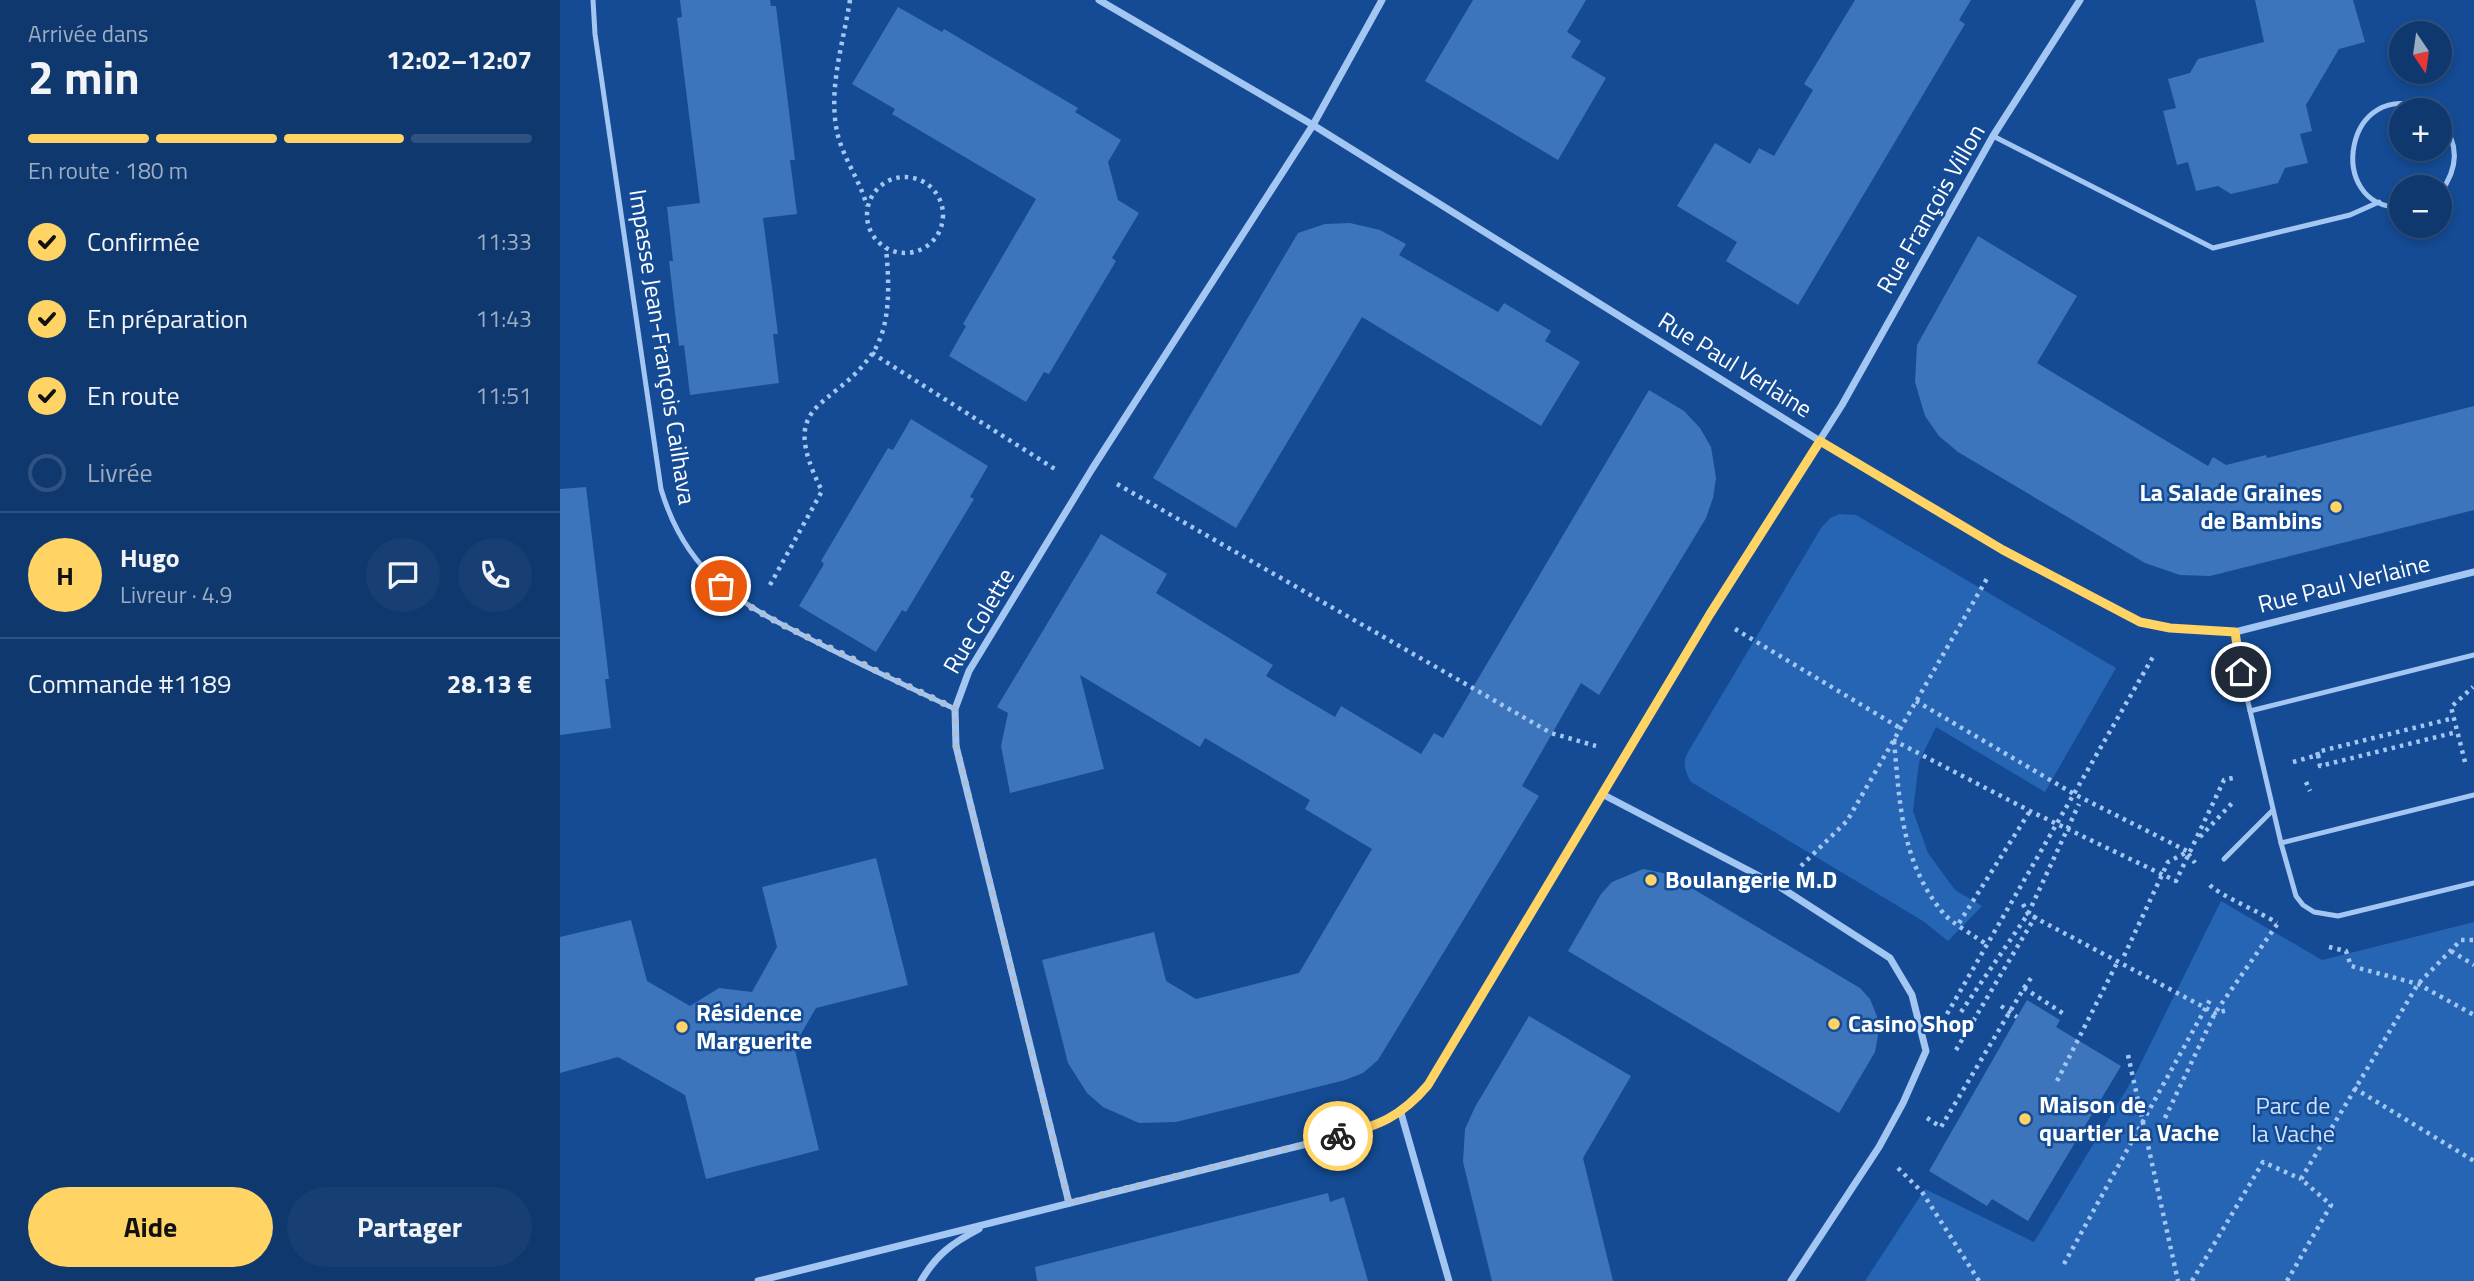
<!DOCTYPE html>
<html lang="fr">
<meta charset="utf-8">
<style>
:root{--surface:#0f386f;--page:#183f74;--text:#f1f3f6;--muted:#9bacc3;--line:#2f5282;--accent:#ffd364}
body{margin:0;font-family:"Titillium Web",sans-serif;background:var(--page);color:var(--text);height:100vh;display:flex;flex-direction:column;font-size:26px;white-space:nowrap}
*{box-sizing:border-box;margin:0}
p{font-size:23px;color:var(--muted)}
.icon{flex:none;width:38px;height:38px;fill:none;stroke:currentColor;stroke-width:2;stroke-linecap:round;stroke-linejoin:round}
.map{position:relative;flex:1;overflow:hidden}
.side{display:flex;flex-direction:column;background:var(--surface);width:560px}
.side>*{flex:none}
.needle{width:46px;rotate:167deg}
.buttons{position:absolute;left:1829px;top:21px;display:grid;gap:14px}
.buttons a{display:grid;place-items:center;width:63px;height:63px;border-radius:50%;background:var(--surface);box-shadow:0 4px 10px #0003,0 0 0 2px var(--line);font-size:35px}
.pin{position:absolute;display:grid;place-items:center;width:60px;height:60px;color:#fff;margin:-30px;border:4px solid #fff;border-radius:50%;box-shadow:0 2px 7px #0007}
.courier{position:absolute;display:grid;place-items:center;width:70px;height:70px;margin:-35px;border:5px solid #ffd364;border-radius:50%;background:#fff;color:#222;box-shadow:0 2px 9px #0007}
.head em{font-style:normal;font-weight:700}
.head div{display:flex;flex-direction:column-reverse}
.head{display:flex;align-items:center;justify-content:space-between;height:119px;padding:0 28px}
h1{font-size:46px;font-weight:700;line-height:52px}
.bar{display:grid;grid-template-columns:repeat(4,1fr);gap:10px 7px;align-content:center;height:84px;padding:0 28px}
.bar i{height:9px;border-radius:5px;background:var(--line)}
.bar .selected{background:var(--accent)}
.bar p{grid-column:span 4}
.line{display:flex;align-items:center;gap:18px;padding:0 28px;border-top:2px solid var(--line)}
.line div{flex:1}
.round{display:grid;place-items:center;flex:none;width:74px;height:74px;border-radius:37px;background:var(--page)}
ol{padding:0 28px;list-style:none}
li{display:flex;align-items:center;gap:21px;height:77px}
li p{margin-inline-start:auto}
li .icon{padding:7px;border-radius:50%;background:var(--accent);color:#111;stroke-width:4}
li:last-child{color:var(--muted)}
li i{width:38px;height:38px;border:4px solid var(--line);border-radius:50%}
.cta{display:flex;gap:14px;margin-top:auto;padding:14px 28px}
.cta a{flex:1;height:80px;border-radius:42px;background:var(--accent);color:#111;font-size:28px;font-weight:700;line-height:80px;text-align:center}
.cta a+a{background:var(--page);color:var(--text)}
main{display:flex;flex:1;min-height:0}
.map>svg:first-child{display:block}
.green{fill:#2665b3}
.building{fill:#3d75bc}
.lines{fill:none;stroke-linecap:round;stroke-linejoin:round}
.path{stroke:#a3c6f2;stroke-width:4.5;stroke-dasharray:3.5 5;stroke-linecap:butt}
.lane{stroke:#a3c6f2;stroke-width:5}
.street{stroke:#a3c6f2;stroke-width:7}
.done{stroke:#adc0da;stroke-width:7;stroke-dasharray:0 12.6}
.route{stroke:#ffd364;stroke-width:9}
.poi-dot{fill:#ffd364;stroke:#144b94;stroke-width:2.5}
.labels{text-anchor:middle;stroke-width:5;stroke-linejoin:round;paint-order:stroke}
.street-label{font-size:24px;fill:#fff;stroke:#144b94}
.poi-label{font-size:24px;font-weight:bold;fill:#fff;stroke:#144b94;text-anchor:start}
.park-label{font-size:24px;fill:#cbe1fc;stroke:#144b94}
</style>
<main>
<section class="side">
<div class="head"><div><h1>2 min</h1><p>Arrivée dans</p></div><em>12:02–12:07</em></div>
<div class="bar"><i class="selected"></i><i class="selected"></i><i class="selected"></i><i></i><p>En route · 180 m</p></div>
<ol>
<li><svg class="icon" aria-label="check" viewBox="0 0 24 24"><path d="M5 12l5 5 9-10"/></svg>Confirmée<p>11:33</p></li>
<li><svg class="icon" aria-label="check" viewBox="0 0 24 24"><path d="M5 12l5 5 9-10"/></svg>En préparation<p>11:43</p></li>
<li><svg class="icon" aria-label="check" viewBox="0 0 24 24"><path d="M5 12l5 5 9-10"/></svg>En route<p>11:51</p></li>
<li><i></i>Livrée</li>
</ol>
<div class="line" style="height:126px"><b class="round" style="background:var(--accent);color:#111">H</b><div><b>Hugo</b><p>Livreur · 4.9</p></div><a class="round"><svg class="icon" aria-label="chat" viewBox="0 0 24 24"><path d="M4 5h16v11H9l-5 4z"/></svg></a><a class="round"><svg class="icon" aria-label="phone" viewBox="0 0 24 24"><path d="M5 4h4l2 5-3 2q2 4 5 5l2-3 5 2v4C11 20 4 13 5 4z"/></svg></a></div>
<div class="line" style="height:91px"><div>Commande #1189</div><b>28.13 €</b></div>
<div class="cta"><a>Aide</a><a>Partager</a></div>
</section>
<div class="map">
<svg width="1914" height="1281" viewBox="0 0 1914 1281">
<rect width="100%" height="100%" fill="#144b94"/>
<g class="green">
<path d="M1280 514 1296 515 1556 668 1485 792 1376 727 1359 762 1353 811 1368 853 1395 890 1422 906 1388 941 1363 921 1131 782C1125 771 1122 763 1128 752L1261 528 1270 518Z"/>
<polygon points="1661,901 1762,960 1914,922 1914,1281 1305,1281 1365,1189 1474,1242 1574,1077"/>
</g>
<g class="building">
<polygon points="120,0 210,0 211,6 216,6 235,160 230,160 237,214 203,218 218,334 213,334 219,383 130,395 124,345 119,346 109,261 113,261 107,207 140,203 117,18 122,17"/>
<polygon points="913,0 1026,0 1007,32 1021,41 1011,57 1046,78 998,160 865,81"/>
<polygon points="1295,0 1411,0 1399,20 1405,24 1238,305 1166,261 1177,242 1117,206 1155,143 1190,164 1199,148 1214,156 1253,90 1244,84"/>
<polygon points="1695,0 1793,0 1805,42 1779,49 1746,105 1752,131 1740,134 1748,163 1725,168 1718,183 1671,194 1658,186 1636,191 1628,162 1617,165 1603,111 1616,108 1608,79 1630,73 1638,59 1704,42"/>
<polygon points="338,7 382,32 384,29 518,108 515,112 561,140 548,162 558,200 579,213 552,258 556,261 489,374 484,372 466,402 389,356 406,326 403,324 476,199 332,114 335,109 292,84"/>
<polygon points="790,223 820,230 846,244 839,255 938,312 944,303 991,331 985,341 1020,362 981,426 802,317 676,528 593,478 738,233 765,224"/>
<polygon points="1418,236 1517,296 1477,363 1648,466 1653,457 1666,465 1706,455 1707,458 1914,406 1914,510 1650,576 1620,575 1585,563 1398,452 1379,436 1365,416 1355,382 1357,345"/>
<polygon points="1089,390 1124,411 1140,428 1151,447 1156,478 1153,498 1146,518 1039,695 1021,683 962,786 979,796 818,1060 803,1073 785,1080 616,1122 579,1123 543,1107 527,1093 508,1063 482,960 594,932 606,981 636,999 739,973 812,849 745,809 750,800 645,738 640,747 520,675 544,769 450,793 441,746 448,713 437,707 541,534 607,574 596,593 713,665 706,676 775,717 781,706 861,754 874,733 883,738"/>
<polygon points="351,419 428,466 410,497 414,499 346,612 342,610 316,652 239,606 264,564 261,561 328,448 333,450"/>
<polygon points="26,487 49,679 45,679 51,728 0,735 0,489"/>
<polygon points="316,858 348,985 256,1008 234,1046 259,1150 146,1179 125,1095 58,1057 0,1073 0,937 71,920 87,981 130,1006 159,988 192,992 217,947 202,887"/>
<polygon points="1083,869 1108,874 1300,988 1310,999 1320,1024 1315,1052 1279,1113 1008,951 1041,894 1052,882"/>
<polygon points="1467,1000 1500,1020 1496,1027 1561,1066 1468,1221 1432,1199 1427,1206 1369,1171"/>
<polygon points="969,1016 1071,1076 1023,1158 1053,1281 932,1281 903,1162 905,1129 915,1107"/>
<polygon points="768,1193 770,1202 784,1197 808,1281 477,1281 475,1267"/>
</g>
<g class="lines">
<g class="path">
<path d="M290 0C283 45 267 91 278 136 285 161 300 181 307 206"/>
<circle cx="345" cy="215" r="38"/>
<polyline points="312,353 498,471"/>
<polyline points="557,484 991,733 1036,746"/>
<path d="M210 585 262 491C216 399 271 412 312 354 332 325 329 281 326 248"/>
<polyline points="1175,629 1340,728"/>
<polyline points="1356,701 1514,794 1627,851"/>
<polyline points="1333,740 1470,811 1616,881 1664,780 1677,777"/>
<path d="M1334 741C1340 804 1341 863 1384 914 1393 924 1415 936 1427 945"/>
<polyline points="1758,755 1760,766 1897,732"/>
<polyline points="1733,762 1758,755 1757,752 1894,718"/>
<polyline points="1905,762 1891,707 1913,687"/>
<polyline points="1746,782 1750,791"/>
<polyline points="1640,837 1675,800"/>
<polyline points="1241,866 1287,821 1429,575"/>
<path d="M1650 885C1657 894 1702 913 1717 923"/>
<polyline points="1463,904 1468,914 1655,1013 1668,1010"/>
<polyline points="1399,923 1470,811"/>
<polyline points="1769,947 1786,951 1791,966 1858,984 1914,1015"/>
<polyline points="1891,951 1914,965"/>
<polyline points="1564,956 1608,862 1627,852 1635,863"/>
<polyline points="1464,988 1471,978"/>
<polyline points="1441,1006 1457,1017"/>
<polyline points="1401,1012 1468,914 1519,804"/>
<polyline points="1387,1014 1594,655"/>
<polyline points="1396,1050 1478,912"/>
<polyline points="1568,1055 1618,1281"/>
<polyline points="1497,1081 1558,961"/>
<polyline points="1794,1088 1914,1161"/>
<polyline points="1367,1118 1381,1127 1464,988 1504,1014"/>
<polyline points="1605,1118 1655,1013 1718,923"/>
<polyline points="1338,1168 1362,1192 1419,1281"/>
<polyline points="1504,1264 1650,1000"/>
<polyline points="1632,1281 1703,1162 1741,1179"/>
<polyline points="1727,1281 1771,1205 1741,1179 1858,984 1901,940 1914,940"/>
</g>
<g class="lane">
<path d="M33 0 35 34 101 489C128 580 185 606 264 646 308 668 351 688 395 709"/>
<path d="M1880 119C1899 143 1899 168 1880 193"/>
<polyline points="1433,136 1653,248 1790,215 1819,202"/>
<path d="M1841 207C1764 209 1784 73 1868 110"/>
<polyline points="1675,632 1681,672 1721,843 1736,896 1743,905 1754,912 1778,916 1914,883"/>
<polyline points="1690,711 1914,655"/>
<polyline points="1721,843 1914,795"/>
<polyline points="1664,859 1713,810"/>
</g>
<g class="street">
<polyline points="539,0 753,125 1260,441 1443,550 1580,622 1610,628 1675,632 1914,572"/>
<polyline points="1042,794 1220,887 1330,958 1352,995 1366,1051 1343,1103 1319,1147 1231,1281"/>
<polyline points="841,1113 889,1281"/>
<polyline points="509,1203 396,746 395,709 409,671 532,469 753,125 822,0"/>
<path d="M198 1281 795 1132C826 1122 847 1110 868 1085L1150 614 1282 405 1433 136 1520 0"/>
<path d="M361 1281C376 1255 392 1243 419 1229"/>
</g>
</g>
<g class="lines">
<polyline class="done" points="161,586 172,596 221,624 395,709 396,746 509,1203 778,1136"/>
<path class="route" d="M778 1136C818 1126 841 1117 868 1085L1150 614 1260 441 1443 550 1580 622 1610 628 1675 632 1681 672"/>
</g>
<g class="poi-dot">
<circle cx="1776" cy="507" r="7"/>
<circle cx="1091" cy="880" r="7"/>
<circle cx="1274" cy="1024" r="7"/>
<circle cx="122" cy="1027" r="7"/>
<circle cx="1465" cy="1119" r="7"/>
</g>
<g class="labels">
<g class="street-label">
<text transform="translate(1371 209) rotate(-60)" y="8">Rue François Villon</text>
<text transform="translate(102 347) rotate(81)" y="8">Impasse Jean-François Cailhava</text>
<text transform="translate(1175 365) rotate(32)" y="8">Rue Paul Verlaine</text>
<text transform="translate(1784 584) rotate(-14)" y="8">Rue Paul Verlaine</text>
<text transform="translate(419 621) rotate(-60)" y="8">Rue Colette</text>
</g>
<g class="poi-label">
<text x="1762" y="501" text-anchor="end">La Salade Graines<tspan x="1762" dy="28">de Bambins</tspan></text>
<text x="1105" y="888">Boulangerie M.D</text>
<text x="136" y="1021">Résidence<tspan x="136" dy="28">Marguerite</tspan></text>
<text x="1288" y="1032">Casino Shop</text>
<text x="1479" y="1113">Maison de<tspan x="1479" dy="28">quartier La Vache</tspan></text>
</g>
<g class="park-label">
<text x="1733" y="1114">Parc de<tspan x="1733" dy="28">la Vache</tspan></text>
</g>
</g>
</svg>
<div class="buttons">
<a><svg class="needle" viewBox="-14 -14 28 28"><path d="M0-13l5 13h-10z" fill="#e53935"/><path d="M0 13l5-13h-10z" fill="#9bacc3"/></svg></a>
<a>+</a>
<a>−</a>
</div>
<div class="pin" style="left:161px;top:586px;background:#ea580c"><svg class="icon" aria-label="bag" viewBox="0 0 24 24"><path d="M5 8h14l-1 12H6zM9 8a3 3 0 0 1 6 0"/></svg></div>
<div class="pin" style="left:1681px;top:672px;background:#1f2937"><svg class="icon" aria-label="home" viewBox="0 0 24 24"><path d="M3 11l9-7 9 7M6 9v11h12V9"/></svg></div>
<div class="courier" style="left:778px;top:1136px"><svg class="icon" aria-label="bike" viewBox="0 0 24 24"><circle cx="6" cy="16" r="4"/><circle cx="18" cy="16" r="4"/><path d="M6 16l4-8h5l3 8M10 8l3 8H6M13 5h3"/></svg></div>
</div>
</main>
